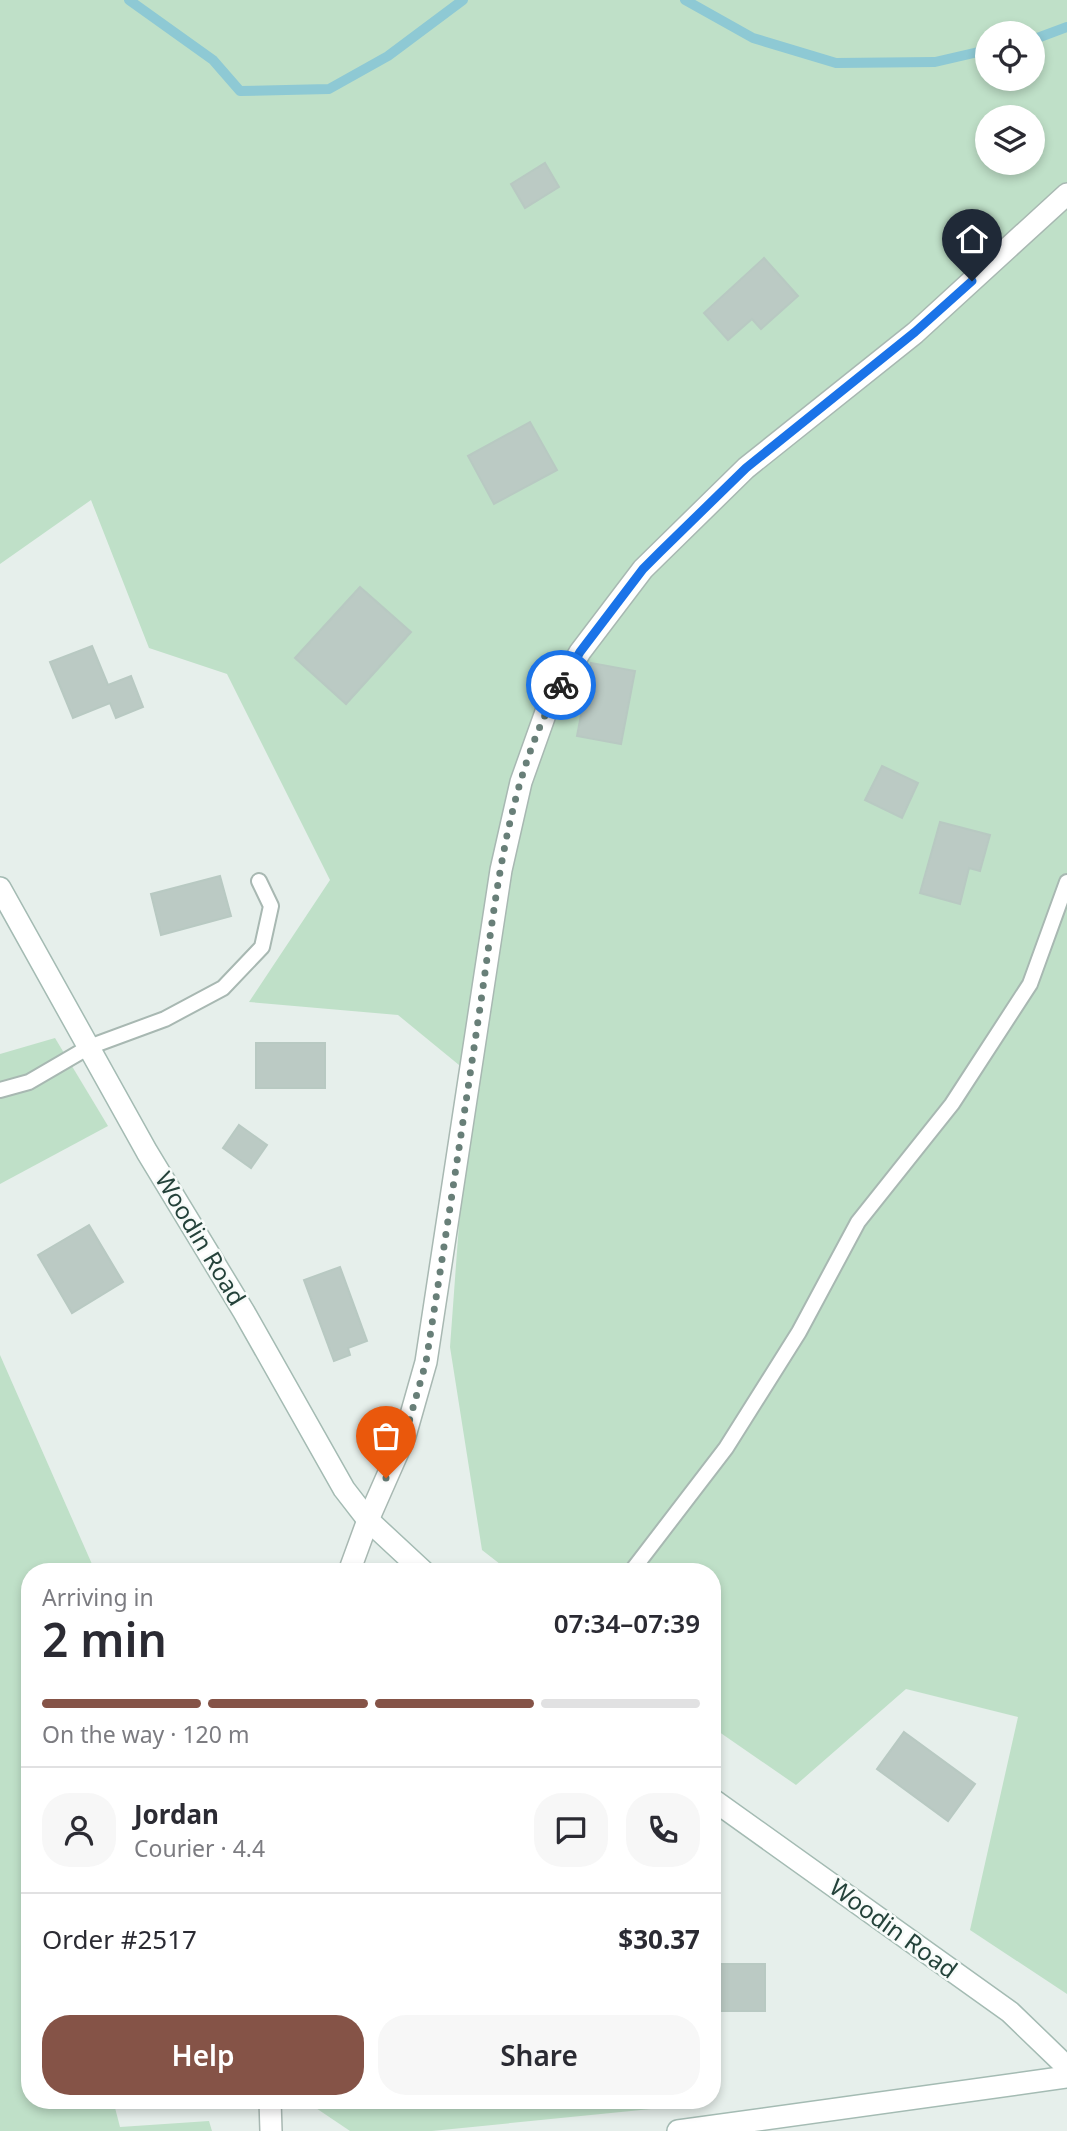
<!DOCTYPE html>
<meta charset="utf-8">
<style>
:root{--surface:#fff;--page:#f7f7f7;--text:#2b2b33;--muted:#7c7c81;--line:#e1e1e2;--accent:#855347}
body{margin:0;font-family:"Noto Sans",sans-serif;background:var(--page);color:var(--text);height:100vh;display:flex;flex-direction:column;font-size:26px;white-space:nowrap}
*{box-sizing:border-box;margin:0}
p{font-size:23px;color:var(--muted)}
.icon{flex:none;width:38px;height:38px;fill:none;stroke:currentColor;stroke-width:2;stroke-linecap:round;stroke-linejoin:round}
.map{position:relative;flex:1;overflow:hidden}
.drawer{position:absolute;left:21px;top:1563px;width:700px;height:546px;display:flex;flex-direction:column;background:var(--surface);border-radius:28px;box-shadow:0 4px 10px #0003}
.drawer>*{flex:none}
.buttons{position:absolute;left:975px;top:21px;display:grid;gap:14px}
.buttons a{display:grid;place-items:center;width:70px;height:70px;border-radius:50%;background:var(--surface);box-shadow:0 4px 10px #0003;font-size:35px}
.pin{position:absolute;display:grid;place-items:center;width:60px;height:60px;color:#fff;margin:-72px -30px;border-radius:50% 50% 50% 0;rotate:-45deg;box-shadow:0 0 7px #0007}
.pin .icon{rotate:45deg}
.courier{position:absolute;display:grid;place-items:center;width:70px;height:70px;margin:-35px;border:5px solid #1a73e8;border-radius:50%;background:#fff;color:#222;box-shadow:0 2px 9px #0007}
.headline em{font-style:normal;font-weight:600}
.headline div{display:flex;flex-direction:column-reverse}
.headline{display:flex;align-items:center;justify-content:space-between;height:119px;padding:0 21px}
h1{font-size:46px;font-weight:600;line-height:52px}
.bar{display:grid;grid-template-columns:repeat(4,1fr);gap:10px 7px;align-content:center;height:84px;padding:0 21px}
.bar i{height:9px;border-radius:5px;background:var(--line)}
.bar .active{background:var(--accent)}
.bar p{grid-column:span 4}
.line{display:flex;align-items:center;gap:18px;padding:0 21px;border-top:2px solid var(--line)}
.line div{flex:1}
.round{display:grid;place-items:center;flex:none;width:74px;height:74px;border-radius:28px;background:var(--page)}
.primary-button{display:flex;gap:14px;margin-top:auto;padding:14px 21px}
.primary-button a{flex:1;height:80px;border-radius:28px;background:var(--accent);color:#fff;font-size:28px;font-weight:600;line-height:80px;text-align:center}
.primary-button a+a{background:var(--page);color:var(--text)}
.map>svg:first-child{display:block}
.green{fill:#bfe0c8;fill-rule:evenodd}
.lines{fill:none;stroke-linecap:round;stroke-linejoin:round}
.stream{stroke:#8ec9d4;stroke-width:10}
.building{fill:#bbcac4;stroke:#b8c9c2;stroke-width:2}
.lane-casing{stroke:#a8b8b2;stroke-width:18}
.street-casing{stroke:#a8b8b2;stroke-width:24}
.secondary-casing{stroke:#a4bbb3;stroke-width:24}
.lane{stroke:#fff;stroke-width:14}
.street{stroke:#fff;stroke-width:21}
.secondary{stroke:#fff;stroke-width:21}
.done{stroke:#687f78;stroke-width:7;stroke-dasharray:0 12.6}
.route{stroke:#1a73e8;stroke-width:9}
.labels{text-anchor:middle;stroke-width:5;stroke-linejoin:round;paint-order:stroke}
.street-label{font-size:24px;fill:#24423a;stroke:#f7fbf9}
</style>
<div class="map">
<svg width="1067" height="2131" viewBox="0 0 1067 2131">
<rect width="100%" height="100%" fill="#e6efeb"/>
<g class="green">
<path d="M0 0H1067V1994L970 1930 1018 1717 906 1689 796 1785 712 1727V1572L509 1571 482 1550 450 1347 470 1074 398 1015 249 1002 330 880 227 674 149 648 91 500 0 564ZM987 33H1032V79H987ZM987 117H1032V163H987Z"/>
<polygon points="55,1038 108,1126 0,1184 0,1054"/>
<polygon points="0,1355 95,1571 30,1572 30,2100 113,2100 120,2127 209,2121 212,2131 0,2131"/>
<polygon points="304,2100 676,2100 651,2109 432,2131 350,2131"/>
</g>
<g class="lines">
<g class="stream">
<polyline points="129,0 213,60 240,91 329,89 388,56 463,0"/>
<polyline points="685,0 753,38 836,63 935,62 987,50"/>
<polyline points="1032,40 1067,27"/>
</g>
</g>
<g class="building">
<polygon points="545,163 559,187 525,208 511,184"/>
<polygon points="764,258 798,296 761,329 752,319 728,340 704,313"/>
<polygon points="530,422 557,470 494,504 468,456"/>
<polygon points="360,587 411,632 346,704 295,658"/>
<polygon points="92,646 108,685 131,676 143,707 116,718 110,703 73,718 50,662"/>
<polygon points="591,663 635,671 621,744 577,736"/>
<polygon points="882,766 918,783 902,818 865,800"/>
<polygon points="940,822 990,835 980,871 969,868 960,904 920,893"/>
<polygon points="220,876 231,916 161,935 151,894"/>
<rect x="256" y="1043" width="69" height="45"/>
<polygon points="239,1125 267,1145 251,1168 223,1148"/>
<polygon points="89,1225 123,1282 72,1313 38,1255"/>
<polygon points="340,1267 367,1341 348,1348 350,1355 334,1361 304,1280"/>
<polygon points="904,1732 975,1784 948,1821 877,1769"/>
<rect x="712" y="1964" width="53" height="47"/>
</g>
<g class="lines">
<defs>
<g id="lane">
<polyline points="0,1090 29,1082 89,1047 165,1019 223,988 262,947 271,906 259,881"/>
<polyline points="631,1572 726,1448 799,1332 858,1222 952,1104 1030,984 1067,882"/>
</g>
<g id="street">
<polyline points="349,1572 368,1520 405,1436 426,1362 501,870 521,782 547,709 580,652 643,569 746,468 915,333 1067,194"/>
<polyline points="270,2100 271,2131"/>
</g>
<g id="secondary">
<polyline points="0,888 147,1152 244,1312 344,1489 368,1520 424,1572"/>
<polyline points="712,1799 1010,2012 1067,2067"/>
<polyline points="678,2131 1067,2077"/>
</g>
</defs>
<use href="#lane" class="lane-casing"/>
<use href="#street" class="street-casing"/>
<use href="#secondary" class="secondary-casing"/>
<use href="#lane" class="lane"/>
<use href="#street" class="street"/>
<use href="#secondary" class="secondary"/>
</g>
<g class="lines">
<path class="done" d="M386 1478 405 1436 426 1362C445 1242 463 1122 481 1001 496 898 507 776 561 685"/>
<polyline class="route" points="561,685 580,652 643,569 660,552 746,468 915,332 972,281"/>
</g>
<g class="labels">
<g class="street-label">
<text transform="translate(200 1239) rotate(59)" y="8">Woodin Road</text>
<text transform="translate(893 1929) rotate(36)" y="8">Woodin Road</text>
</g>
</g>
</svg>
<div class="buttons">
<a><svg class="icon" aria-label="locate" viewBox="0 0 24 24"><circle cx="12" cy="12" r="6"/><path d="M12 2v4M12 18v4M2 12h4M18 12h4"/></svg></a>
<a><svg class="icon" aria-label="layers" viewBox="0 0 24 24"><path d="M12 4l9 5-9 5-9-5zM3 14l9 5 9-5"/></svg></a>
</div>
<div class="pin" style="left:386px;top:1478px;background:#ea580c"><svg class="icon" aria-label="bag" viewBox="0 0 24 24"><path d="M5 8h14l-1 12H6zM9 8a3 3 0 0 1 6 0"/></svg></div>
<div class="pin" style="left:972px;top:281px;background:#1f2937"><svg class="icon" aria-label="home" viewBox="0 0 24 24"><path d="M3 11l9-7 9 7M6 9v11h12V9"/></svg></div>
<div class="courier" style="left:561px;top:685px"><svg class="icon" aria-label="bike" viewBox="0 0 24 24"><circle cx="6" cy="16" r="4"/><circle cx="18" cy="16" r="4"/><path d="M6 16l4-8h5l3 8M10 8l3 8H6M13 5h3"/></svg></div>
<section class="drawer">
<div class="headline"><div><h1>2 min</h1><p>Arriving in</p></div><em>07:34–07:39</em></div>
<div class="bar"><i class="active"></i><i class="active"></i><i class="active"></i><i></i><p>On the way · 120 m</p></div>
<div class="line" style="height:126px"><a class="round"><svg class="icon" aria-label="person" viewBox="0 0 24 24"><circle cx="12" cy="8" r="4"/><path d="M4 21q1-7 8-7t8 7"/></svg></a><div><b>Jordan</b><p>Courier · 4.4</p></div><a class="round"><svg class="icon" aria-label="chat" viewBox="0 0 24 24"><path d="M4 5h16v11H9l-5 4z"/></svg></a><a class="round"><svg class="icon" aria-label="phone" viewBox="0 0 24 24"><path d="M5 4h4l2 5-3 2q2 4 5 5l2-3 5 2v4C11 20 4 13 5 4z"/></svg></a></div>
<div class="line" style="height:91px"><div>Order #2517</div><b>$30.37</b></div>
<div class="primary-button"><a>Help</a><a>Share</a></div>
</section>
</div>
